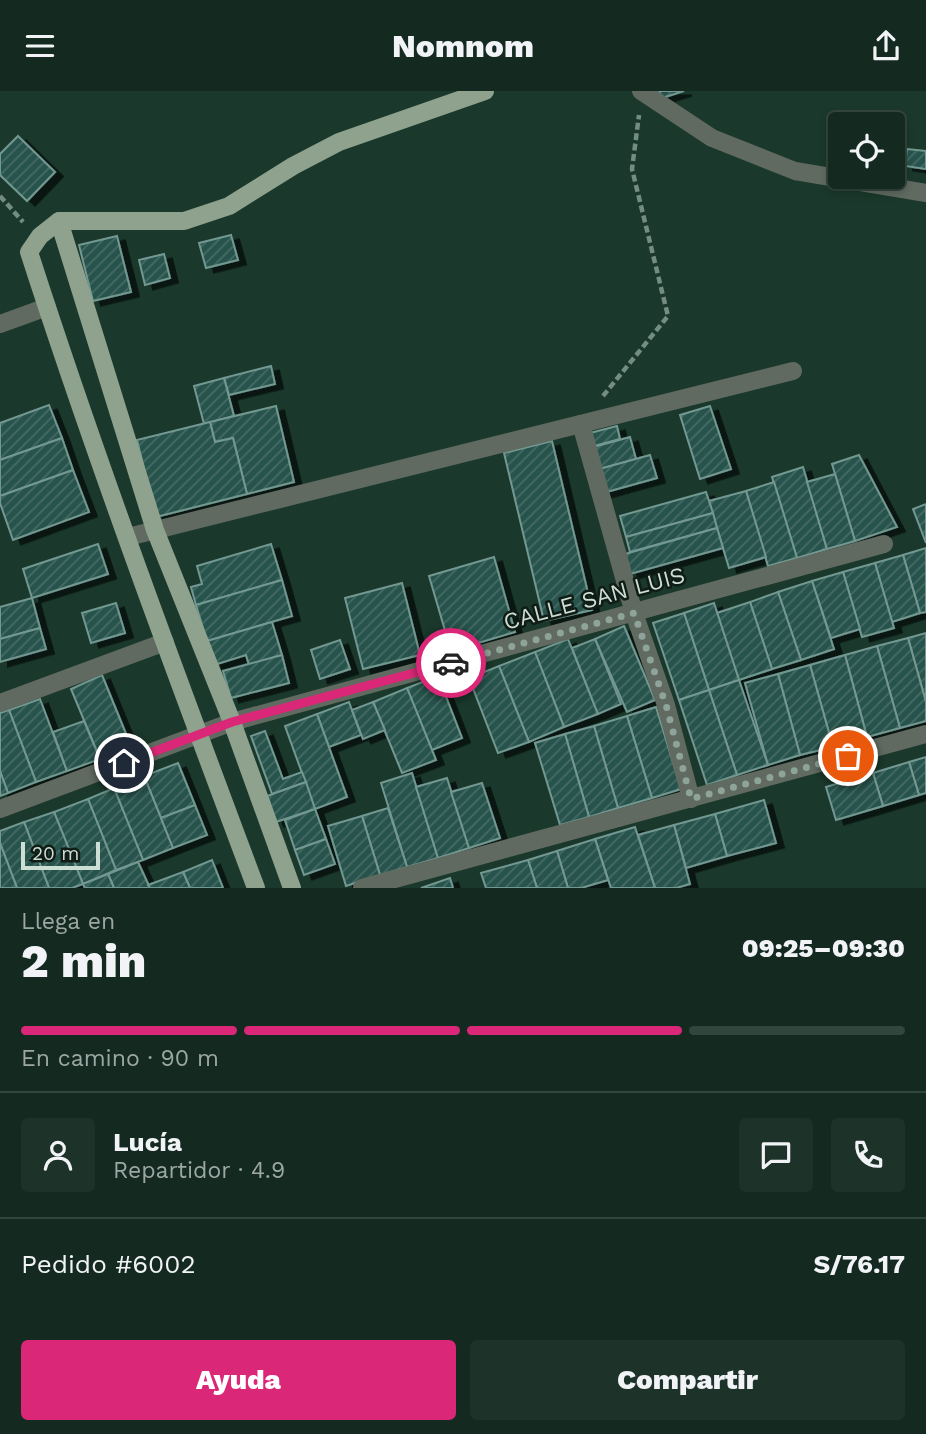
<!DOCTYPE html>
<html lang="es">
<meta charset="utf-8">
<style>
:root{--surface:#142a20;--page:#1d3229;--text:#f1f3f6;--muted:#9da7a5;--line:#33463e;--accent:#db2777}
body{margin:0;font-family:"Work Sans",sans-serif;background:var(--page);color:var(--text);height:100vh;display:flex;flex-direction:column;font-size:26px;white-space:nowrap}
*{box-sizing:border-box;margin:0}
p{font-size:23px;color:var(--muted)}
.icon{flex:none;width:38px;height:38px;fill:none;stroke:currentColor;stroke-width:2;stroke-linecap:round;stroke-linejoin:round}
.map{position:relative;height:797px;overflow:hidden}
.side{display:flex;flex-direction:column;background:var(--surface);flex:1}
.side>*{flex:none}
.buttons{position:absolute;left:828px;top:21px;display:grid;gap:14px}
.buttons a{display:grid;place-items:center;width:77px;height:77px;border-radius:7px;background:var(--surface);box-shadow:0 4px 10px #0003,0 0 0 2px var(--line);font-size:35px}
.scale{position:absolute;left:21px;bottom:18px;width:79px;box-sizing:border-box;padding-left:7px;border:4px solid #cdded5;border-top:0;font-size:19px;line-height:24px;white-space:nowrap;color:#cdded5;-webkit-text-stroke:5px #101c16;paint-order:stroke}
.pin{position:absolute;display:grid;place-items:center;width:60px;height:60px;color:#fff;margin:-30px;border:4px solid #fff;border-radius:50%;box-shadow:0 2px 7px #0007}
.courier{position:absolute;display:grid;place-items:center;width:70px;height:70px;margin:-35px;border:5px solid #db2777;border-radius:50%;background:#fff;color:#222;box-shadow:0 2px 9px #0007}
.overview em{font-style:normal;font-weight:800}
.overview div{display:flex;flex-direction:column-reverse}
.overview{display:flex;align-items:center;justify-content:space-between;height:119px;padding:0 21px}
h1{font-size:46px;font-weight:800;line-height:52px}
.bar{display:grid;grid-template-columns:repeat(4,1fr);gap:10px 7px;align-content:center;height:84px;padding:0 21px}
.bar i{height:9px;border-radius:5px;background:var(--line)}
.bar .selected{background:var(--accent)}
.bar p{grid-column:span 4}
.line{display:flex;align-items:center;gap:18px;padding:0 21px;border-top:2px solid var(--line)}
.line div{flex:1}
.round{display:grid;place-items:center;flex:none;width:74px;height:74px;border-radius:7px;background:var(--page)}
.action{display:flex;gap:14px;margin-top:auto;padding:14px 21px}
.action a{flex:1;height:80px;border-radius:7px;background:var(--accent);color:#fff;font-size:28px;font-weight:800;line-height:80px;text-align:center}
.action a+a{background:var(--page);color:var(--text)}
header{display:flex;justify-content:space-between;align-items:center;height:91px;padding:0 21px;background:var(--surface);font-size:32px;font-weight:800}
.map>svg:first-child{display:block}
.building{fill:url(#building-hatch);stroke:#729891;stroke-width:2;filter:url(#shadow)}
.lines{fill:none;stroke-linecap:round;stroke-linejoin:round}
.path{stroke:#748c81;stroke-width:4.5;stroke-dasharray:7 3.5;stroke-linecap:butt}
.minor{stroke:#606a60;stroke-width:18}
.major{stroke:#8ea28d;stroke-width:18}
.done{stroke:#8ea49a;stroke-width:7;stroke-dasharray:0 12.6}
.route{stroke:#db2777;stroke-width:9}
.labels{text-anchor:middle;stroke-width:5;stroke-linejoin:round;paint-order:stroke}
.street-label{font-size:23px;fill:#cdded5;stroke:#101c16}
</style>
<header><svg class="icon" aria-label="menu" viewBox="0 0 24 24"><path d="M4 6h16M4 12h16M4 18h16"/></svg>Nomnom<svg class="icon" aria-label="share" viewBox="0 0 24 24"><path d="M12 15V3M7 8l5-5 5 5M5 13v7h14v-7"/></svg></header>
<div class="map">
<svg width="926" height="797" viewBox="0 0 926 797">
<defs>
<pattern id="building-hatch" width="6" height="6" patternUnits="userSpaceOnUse" patternTransform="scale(1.75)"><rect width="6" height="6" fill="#28534c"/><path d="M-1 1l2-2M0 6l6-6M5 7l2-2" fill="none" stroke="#466b65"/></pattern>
<filter id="shadow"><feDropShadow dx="8" dy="4.5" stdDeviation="0" flood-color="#0009"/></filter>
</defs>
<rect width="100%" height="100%" fill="#1a382b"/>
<g class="building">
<polygon points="659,0 684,0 662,7"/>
<polygon points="18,45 55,81 27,110 0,84 0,63"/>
<polygon points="907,58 926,60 926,78 905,75"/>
<polygon points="231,144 238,169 206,177 199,152"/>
<polygon points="117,145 131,201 93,210 79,154"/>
<polygon points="164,163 170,187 145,194 139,169"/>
<polygon points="271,275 275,293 229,304 224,287"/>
<polygon points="224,287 234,325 204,333 194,295"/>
<polygon points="49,314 62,347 0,369 0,332"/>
<polygon points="276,315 294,391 247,403 233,347 215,351 210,331"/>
<polygon points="710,315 731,378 700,388 680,324"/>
<polygon points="210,331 215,351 233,347 247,403 156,426 137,349"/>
<polygon points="617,335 620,348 594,355 590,342"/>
<polygon points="630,346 636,368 596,379 590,357"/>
<polygon points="62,347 73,379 0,405 0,369"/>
<polygon points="552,350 592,519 544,530 504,362"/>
<polygon points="650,364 657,387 603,402 596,379"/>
<polygon points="859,364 897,436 855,450 832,373"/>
<polygon points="803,376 827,458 797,467 772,386"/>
<polygon points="73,379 89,421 13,449 0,412 0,405"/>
<polygon points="835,383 855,450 827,458 807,391"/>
<polygon points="774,391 797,467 768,475 746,400"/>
<polygon points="746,400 766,466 729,477 709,410"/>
<polygon points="706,401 713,422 626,446 620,425"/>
<polygon points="926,413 926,452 913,418"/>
<polygon points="713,422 717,437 630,461 626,446"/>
<polygon points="717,437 723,457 630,483 625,463"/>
<polygon points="98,453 108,483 32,507 23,478"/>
<polygon points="271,453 282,489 196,514 191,496 202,493 197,475"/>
<polygon points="926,457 926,521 920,522 903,464"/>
<polygon points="903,464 920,522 892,531 875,472"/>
<polygon points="494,466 515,541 451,560 429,485"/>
<polygon points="875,472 894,537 862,546 843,481"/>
<polygon points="843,481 860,538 831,547 812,490"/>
<polygon points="282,489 292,525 207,550 196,514"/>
<polygon points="812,490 834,558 801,569 778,501"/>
<polygon points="402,492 420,564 363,578 345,507"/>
<polygon points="778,501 801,569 772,578 750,511"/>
<polygon points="32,507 40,537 0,548 0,516"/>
<polygon points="750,511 772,578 739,589 717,522"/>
<polygon points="116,512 125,542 91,552 82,522"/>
<polygon points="714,512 739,589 709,599 684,522"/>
<polygon points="684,522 709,599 679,609 653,532"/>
<polygon points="272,531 282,564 249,574 246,564 214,574 207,550"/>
<polygon points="624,535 655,609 627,621 595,548"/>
<polygon points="40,537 46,558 0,571 0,548"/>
<polygon points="926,542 926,611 908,547"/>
<polygon points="908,547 926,611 926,630 900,637 877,555"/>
<polygon points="568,548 598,623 564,636 535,561"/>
<polygon points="595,548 621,613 598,623 572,557"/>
<polygon points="340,549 350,578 320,588 311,559"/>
<polygon points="877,555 900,637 867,646 845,564"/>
<polygon points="535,561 564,636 529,651 499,575"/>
<polygon points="282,564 289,592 231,607 223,580"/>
<polygon points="845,564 867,646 833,656 810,574"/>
<polygon points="810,574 833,656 800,664 778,583"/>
<polygon points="499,575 529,651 498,662 469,587"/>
<polygon points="778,583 800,664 768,674 745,592"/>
<polygon points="102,584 131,655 100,668 71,598"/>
<polygon points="438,585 462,647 432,659 407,597"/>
<polygon points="739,589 768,674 737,684 709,599"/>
<polygon points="407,597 436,669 402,682 373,611"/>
<polygon points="709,599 737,684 707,694 679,609"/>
<polygon points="40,608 67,680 36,691 9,619"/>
<polygon points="349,611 361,644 329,656 317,623"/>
<polygon points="373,611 385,639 363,648 352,619"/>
<polygon points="656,616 681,698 652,707 627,625"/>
<polygon points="9,619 36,691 8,702 0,680 0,622"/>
<polygon points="317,623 347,706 315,718 285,635"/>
<polygon points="627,625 652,707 618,717 594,635"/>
<polygon points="84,630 100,668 67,680 53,641"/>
<polygon points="594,635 618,717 589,726 565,643"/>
<polygon points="265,640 283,688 302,681 306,691 272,703 251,645"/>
<polygon points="565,643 589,726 560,734 535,652"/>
<polygon points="926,666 926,702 919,704 909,671"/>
<polygon points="909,671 919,704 883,715 873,682"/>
<polygon points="178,672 195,714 161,727 144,685"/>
<polygon points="0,680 8,702 0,705"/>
<polygon points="412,682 438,767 407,776 381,692"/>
<polygon points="873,682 883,715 836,729 826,696"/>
<polygon points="144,685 173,757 143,769 114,697"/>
<polygon points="447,687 469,757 438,767 416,696"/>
<polygon points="306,691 315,718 276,731 267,705"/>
<polygon points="482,692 500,747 469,757 451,701"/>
<polygon points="114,697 143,769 116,779 88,708"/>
<polygon points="88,708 116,779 83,793 54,721"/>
<polygon points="764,709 776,752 727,765 715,723"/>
<polygon points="195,714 207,744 173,757 161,727"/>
<polygon points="388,717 407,776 380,784 362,725"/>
<polygon points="315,718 326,748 295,759 285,729"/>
<polygon points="54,721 83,793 72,797 49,797 24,731"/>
<polygon points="715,723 727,765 686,777 674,734"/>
<polygon points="362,725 380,784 346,795 328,735"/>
<polygon points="24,731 49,797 17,797 0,752 0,740"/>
<polygon points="674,734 690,793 676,797 655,797 638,744"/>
<polygon points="635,736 655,797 611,797 595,748"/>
<polygon points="326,748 335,773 304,784 295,759"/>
<polygon points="595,748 608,789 581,797 568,797 557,760"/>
<polygon points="0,752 17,797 0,797"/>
<polygon points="557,760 568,797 537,797 528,769"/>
<polygon points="212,769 223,797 190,797 183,781"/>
<polygon points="528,769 537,797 486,797 481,782"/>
<polygon points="138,771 150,797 114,797 108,783"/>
<polygon points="183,781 190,797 150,797 148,794"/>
<polygon points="108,783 114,797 85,797 83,793"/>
<polygon points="450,787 453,797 421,797"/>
</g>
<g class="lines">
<g class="path">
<polyline points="0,105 23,131"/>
<polyline points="603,305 668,225 632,78 639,24"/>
</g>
<g class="minor">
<polyline points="641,0 712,47 795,80 926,102"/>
<polyline points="0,233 47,216"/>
<polyline points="581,333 634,522 666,614 691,708"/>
<polyline points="128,446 793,280"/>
<polyline points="0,612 165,551"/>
<polyline points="0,718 232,631 884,453"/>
<polyline points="362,797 926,643"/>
</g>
<g class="major">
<polyline points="59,130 155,439 232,631 292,797"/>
<path d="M256 797C177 586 98 375 29 161L40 145 59 130H184L229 115 293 75 339 51 485 0"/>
</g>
</g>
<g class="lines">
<polyline class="done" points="451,572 634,522 666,614 691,708 848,665"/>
<polyline class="route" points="124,672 232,631 451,572"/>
</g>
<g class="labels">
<g class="street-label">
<text transform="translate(594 507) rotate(-15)" y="8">CALLE SAN LUIS</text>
</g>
</g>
</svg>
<div class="buttons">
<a><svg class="icon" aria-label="locate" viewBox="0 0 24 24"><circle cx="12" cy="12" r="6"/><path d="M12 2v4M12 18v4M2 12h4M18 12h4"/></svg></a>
</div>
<div class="scale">20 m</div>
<div class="pin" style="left:848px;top:665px;background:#ea580c"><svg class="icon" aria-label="bag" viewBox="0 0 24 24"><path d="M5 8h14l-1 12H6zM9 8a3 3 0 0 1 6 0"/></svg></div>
<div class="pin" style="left:124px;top:672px;background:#1f2937"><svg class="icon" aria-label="home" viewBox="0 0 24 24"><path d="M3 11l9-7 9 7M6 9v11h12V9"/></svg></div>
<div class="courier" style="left:451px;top:572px"><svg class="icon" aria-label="car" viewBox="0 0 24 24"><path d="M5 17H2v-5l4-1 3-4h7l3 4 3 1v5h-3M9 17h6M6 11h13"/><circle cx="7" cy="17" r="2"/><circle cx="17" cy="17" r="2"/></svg></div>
</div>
<section class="side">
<div class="overview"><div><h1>2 min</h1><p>Llega en</p></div><em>09:25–09:30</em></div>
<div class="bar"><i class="selected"></i><i class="selected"></i><i class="selected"></i><i></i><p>En camino · 90 m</p></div>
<div class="line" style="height:126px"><a class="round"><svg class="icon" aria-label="person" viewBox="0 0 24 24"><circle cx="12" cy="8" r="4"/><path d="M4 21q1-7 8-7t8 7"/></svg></a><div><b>Lucía</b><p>Repartidor · 4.9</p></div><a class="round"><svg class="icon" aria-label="chat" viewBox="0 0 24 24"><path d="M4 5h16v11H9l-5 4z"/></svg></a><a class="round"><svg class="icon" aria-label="phone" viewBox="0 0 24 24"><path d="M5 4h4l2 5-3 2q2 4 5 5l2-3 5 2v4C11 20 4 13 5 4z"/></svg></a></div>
<div class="line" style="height:91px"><div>Pedido #6002</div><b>S/76.17</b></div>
<div class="action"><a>Ayuda</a><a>Compartir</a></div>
</section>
